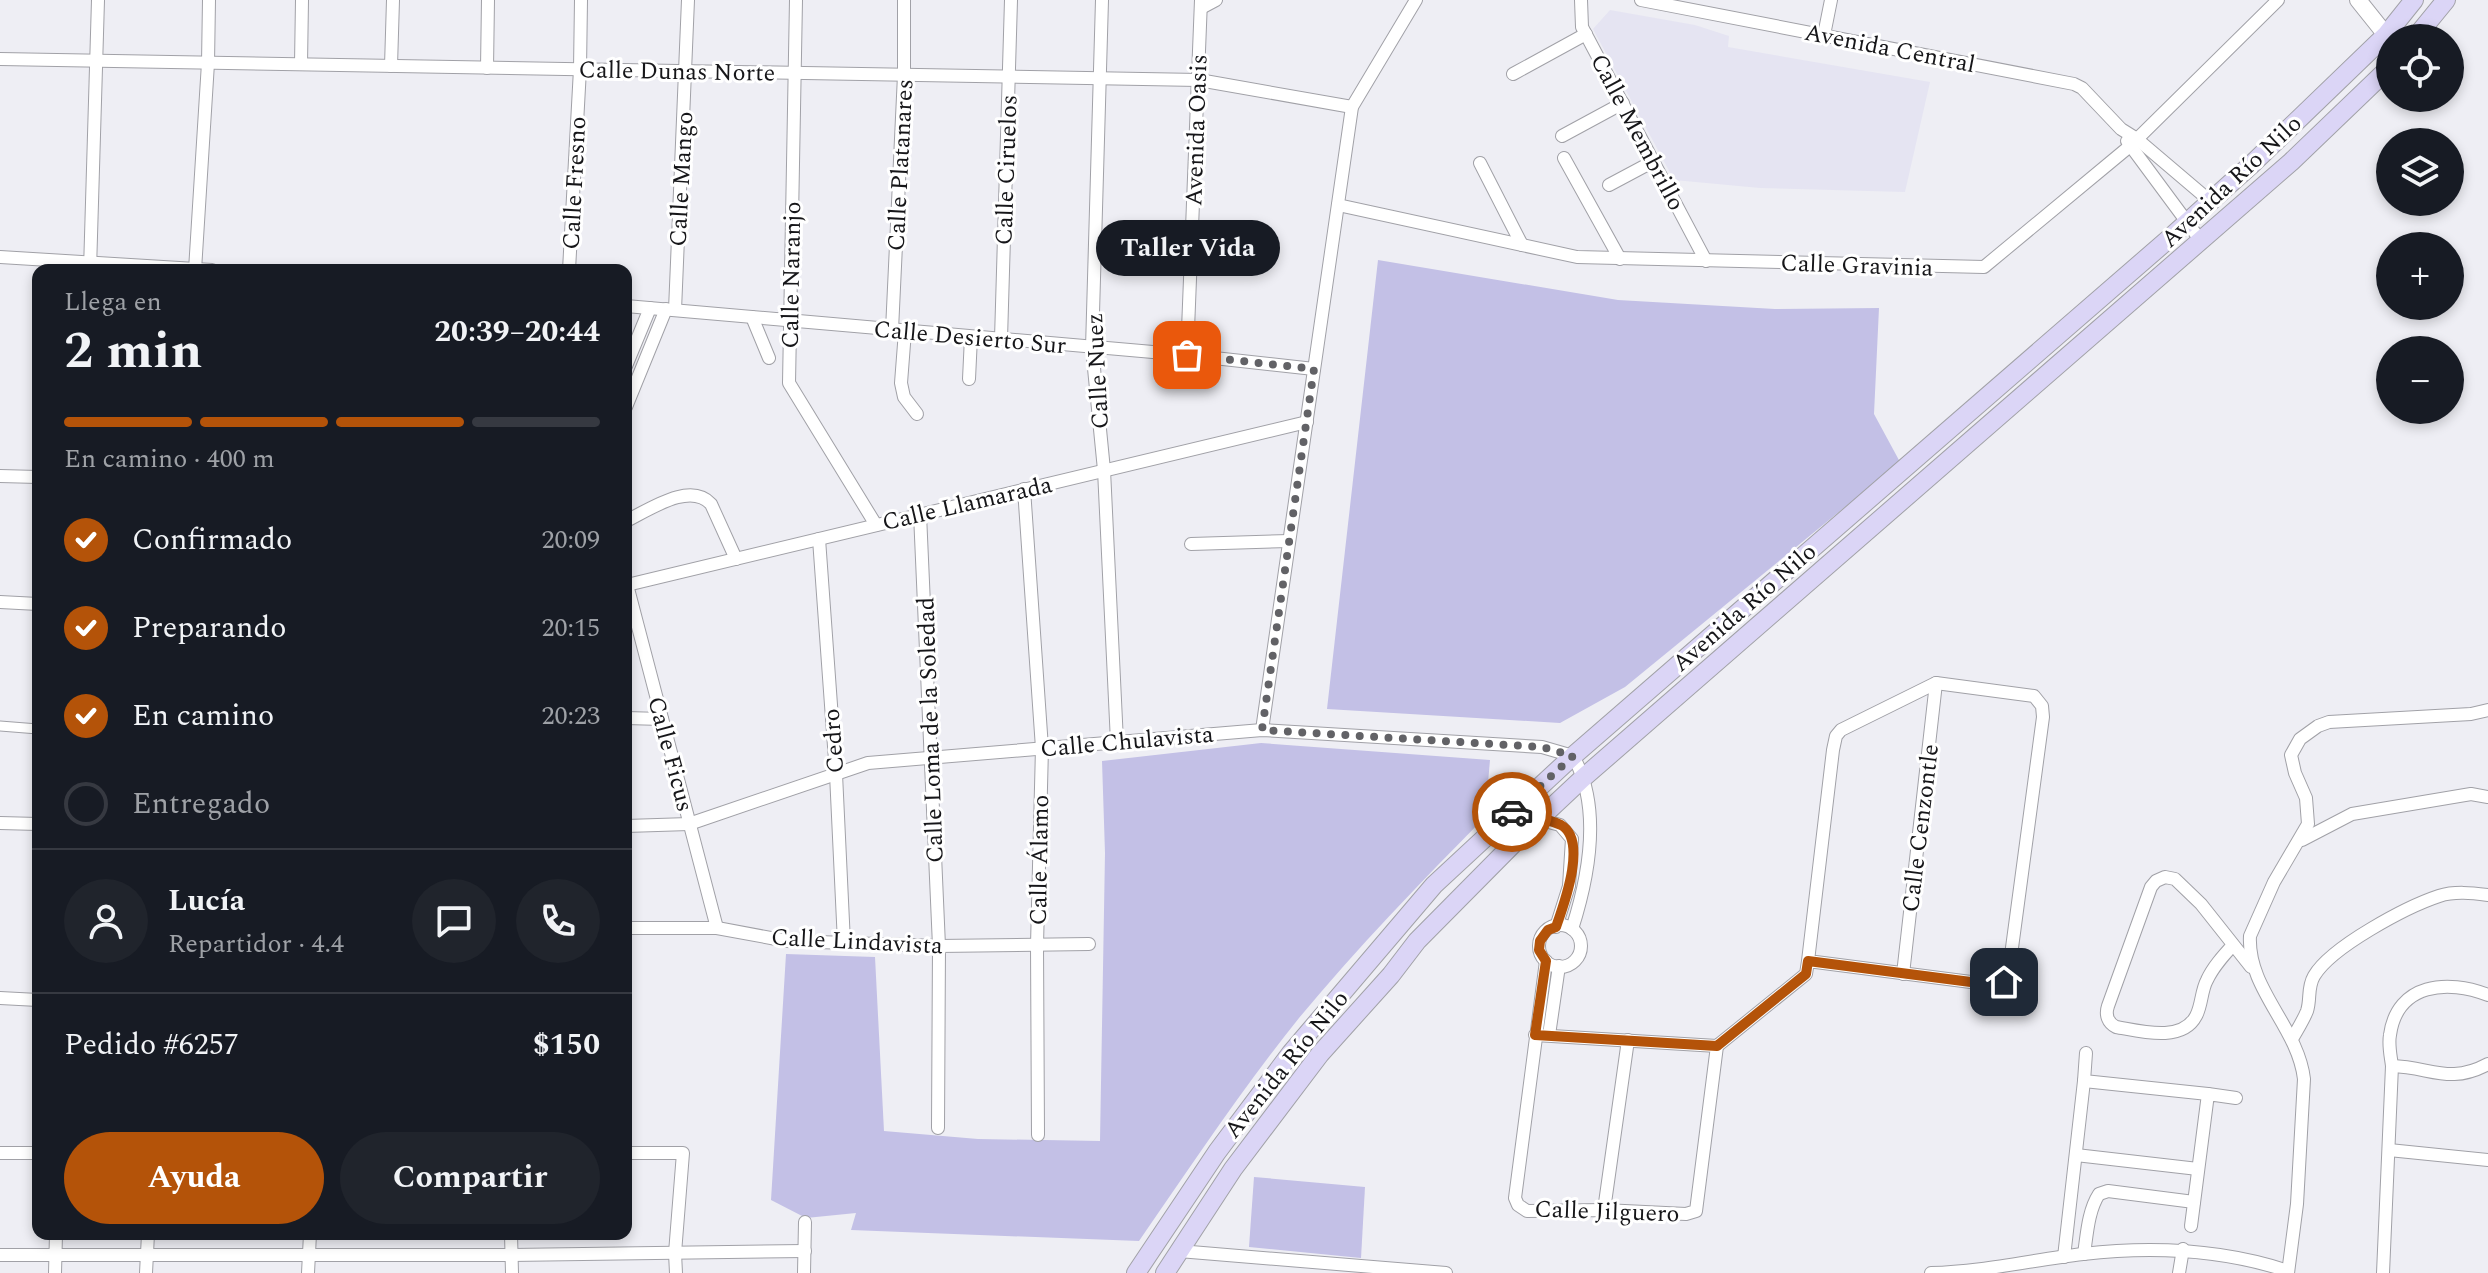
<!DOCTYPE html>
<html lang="es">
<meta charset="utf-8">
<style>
:root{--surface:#171b24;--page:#20242c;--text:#f1f3f6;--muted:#9ea1a6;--line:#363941;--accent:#b45309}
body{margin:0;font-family:Spectral,serif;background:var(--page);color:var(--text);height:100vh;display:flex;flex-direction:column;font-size:30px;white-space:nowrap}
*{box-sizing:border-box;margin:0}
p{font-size:26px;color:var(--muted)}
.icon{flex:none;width:44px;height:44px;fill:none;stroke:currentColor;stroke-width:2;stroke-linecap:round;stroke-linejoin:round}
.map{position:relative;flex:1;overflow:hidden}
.side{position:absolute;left:32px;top:264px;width:600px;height:976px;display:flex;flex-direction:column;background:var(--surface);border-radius:16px;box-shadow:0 4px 12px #0003}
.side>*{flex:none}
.controls{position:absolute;left:2376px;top:24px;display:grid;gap:16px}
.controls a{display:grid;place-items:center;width:88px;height:88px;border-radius:50%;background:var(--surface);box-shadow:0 4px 12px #0003;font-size:40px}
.pin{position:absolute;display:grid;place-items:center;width:68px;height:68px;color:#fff;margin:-34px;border-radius:16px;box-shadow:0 4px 12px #0006}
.courier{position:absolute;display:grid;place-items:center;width:80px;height:80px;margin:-40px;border:6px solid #b45309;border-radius:50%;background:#fff;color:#222;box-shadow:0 2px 10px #0007}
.bubble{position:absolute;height:56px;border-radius:28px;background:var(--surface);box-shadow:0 4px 12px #0003;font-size:26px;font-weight:700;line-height:56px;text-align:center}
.summary em{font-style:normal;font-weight:700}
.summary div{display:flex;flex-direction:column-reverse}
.summary{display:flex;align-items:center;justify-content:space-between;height:136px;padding:0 32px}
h1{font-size:52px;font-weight:700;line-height:60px}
.bar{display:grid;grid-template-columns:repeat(4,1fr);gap:12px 8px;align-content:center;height:96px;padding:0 32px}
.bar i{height:10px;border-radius:6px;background:var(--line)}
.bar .on{background:var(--accent)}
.bar p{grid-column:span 4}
.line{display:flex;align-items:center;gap:20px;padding:0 32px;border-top:2px solid var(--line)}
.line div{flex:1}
.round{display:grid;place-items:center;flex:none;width:84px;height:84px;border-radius:42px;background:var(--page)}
ol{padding:0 32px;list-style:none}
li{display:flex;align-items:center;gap:24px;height:88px}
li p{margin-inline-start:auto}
li .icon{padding:8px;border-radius:50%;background:var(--accent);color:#fff;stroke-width:4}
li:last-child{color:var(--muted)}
li i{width:44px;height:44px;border:4px solid var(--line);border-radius:50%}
.cta{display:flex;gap:16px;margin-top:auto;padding:16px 32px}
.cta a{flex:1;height:92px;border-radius:48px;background:var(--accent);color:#fff;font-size:32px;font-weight:700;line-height:92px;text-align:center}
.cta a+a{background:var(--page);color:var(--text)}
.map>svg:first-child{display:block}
.built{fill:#e5e4f2}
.green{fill:#c3c0e6}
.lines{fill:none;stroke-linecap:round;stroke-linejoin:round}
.pedestrian-casing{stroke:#a1a1a7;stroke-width:11}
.minor-casing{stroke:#a1a1a7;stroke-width:14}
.tertiary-casing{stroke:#a1a1a7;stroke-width:18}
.secondary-casing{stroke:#a1a1a7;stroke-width:20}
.pedestrian{stroke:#fff;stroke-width:9}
.minor{stroke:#fff;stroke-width:12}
.tertiary{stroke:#fff;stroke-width:16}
.secondary{stroke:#dbd5f6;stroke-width:18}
.done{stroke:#626266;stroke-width:8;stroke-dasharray:0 14.4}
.route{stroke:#b45309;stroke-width:10}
.labels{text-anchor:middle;stroke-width:6;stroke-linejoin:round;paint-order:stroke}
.street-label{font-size:24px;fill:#161619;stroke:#fff}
</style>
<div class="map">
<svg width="2488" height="1273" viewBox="0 0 2488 1273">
<rect width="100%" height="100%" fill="#eeeef4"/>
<polygon class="built" points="1610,10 1695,25 1729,36 1728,47 1930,82 1905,192 1760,188 1674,180 1593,29"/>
<g class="green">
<polygon points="1378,260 1618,300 1775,309 1879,308 1874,414 1900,462 1625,687 1560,723 1327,709"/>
<path d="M1261 743 1490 760 1485 817C1421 882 1358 947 1299 1018 1242 1089 1191 1166 1139 1241L851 1230 856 1213 806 1218 771 1200 786 954 875 957 884 1131 978 1139 1100 1141 1105 853 1102 761Z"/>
<polygon points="1254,1177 1365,1187 1361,1258 1249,1247"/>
</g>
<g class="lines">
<defs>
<polyline id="pedestrian" points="0,726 38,729"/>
<g id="minor">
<polyline points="796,0 789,383 876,525"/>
<polyline points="1102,0 1092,348 1104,470 1117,742"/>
<polyline points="1581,0 1582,27 1706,261"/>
<polyline points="1641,0 2074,84 2082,88 2121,129 2137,139 2210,201"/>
<polyline points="1201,8 1216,0"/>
<polyline points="1824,35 1831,0"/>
<polyline points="0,59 1199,80 1352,107"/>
<polyline points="301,64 302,0"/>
<polyline points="391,66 393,0"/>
<polyline points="487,68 488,0"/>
<polyline points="1513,74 1586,34"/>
<polyline points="1562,136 1623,103"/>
<polyline points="2127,141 2201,241"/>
<polyline points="1564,158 1620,259"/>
<polyline points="1480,163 1522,245"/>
<polyline points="1609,185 1654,161"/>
<polyline points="1338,205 1577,257 1984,267 2130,146 2278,0"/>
<polyline points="0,257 212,270"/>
<polyline points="90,270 98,0"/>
<polyline points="195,270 208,63 209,0"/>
<polyline points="569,270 580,69 581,0"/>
<polyline points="626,306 1187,355 1314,369"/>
<polyline points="675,310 688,0"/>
<polyline points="752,317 769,358"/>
<polyline points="892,330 904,75 904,0"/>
<polyline points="905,331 901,383 904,397 917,414"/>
<polyline points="1001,339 1011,0"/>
<polyline points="1187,355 1201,0"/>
<polyline points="626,366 650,308"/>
<polyline points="969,379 971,337"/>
<polyline points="626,407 666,309"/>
<polyline points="0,476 38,477"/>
<polyline points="1024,489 1042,748 1037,945 1038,1135"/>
<polyline points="920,514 939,946 938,1128"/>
<path d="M626 521C649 510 690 481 711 504L736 559"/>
<polyline points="819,539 836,774 844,943"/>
<polyline points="1191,544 1289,541"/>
<polyline points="626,581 717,928"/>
<polyline points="627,585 1307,422"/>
<polyline points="0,602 38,604"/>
<polyline points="626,718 662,719"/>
<polyline points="1262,730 1352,107 1416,0"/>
<polyline points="1512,812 1560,825 1572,839 1569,886 1556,927"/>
<polyline points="0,823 38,824"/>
<path d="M626 826 689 824 868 763 1262 730 1542 747 1573 756C1602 807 1589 876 1572 929"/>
<polyline points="2302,840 2352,814 2471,794 2488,797"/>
<circle cx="1560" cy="946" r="21"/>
<polyline points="626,928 717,928 787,941 939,946 1089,944"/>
<path d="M2233 945C2223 956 2213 967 2207 980 2201 991 2202 1005 2196 1016 2182 1043 2140 1031 2116 1027 2108 1023 2105 1015 2108 1006L2151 887 2156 881 2165 877 2175 879 2201 904 2251 967"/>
<polyline points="1546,961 1515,1198 1518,1205 1527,1211 1604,1210 1686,1214 1696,1211 1717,1046"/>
<polyline points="1903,974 1936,683"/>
<polyline points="0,998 38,1000"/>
<polyline points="1535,1035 1717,1046 1806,974 1808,961 1833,750 1836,736 1841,730 1936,683 2034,696 2042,706 2043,717 2009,970 2004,982 1994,985 1808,961"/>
<polyline points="1549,1035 1559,966"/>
<path d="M2292 1039C2297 1030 2303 1021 2307 1011 2311 999 2307 988 2314 976 2331 947 2406 907 2439 896 2455 891 2472 893 2488 895"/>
<polyline points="2086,1053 2084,1081 2208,1094"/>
<path d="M2392 1066C2431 1067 2449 1085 2488 1064"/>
<polyline points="2389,1150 2488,1160"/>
<polyline points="0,1153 38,1153"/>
<polyline points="626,1153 683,1153 675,1253 676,1273"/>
<polyline points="2076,1155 2198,1169"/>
<polyline points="1604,1210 1628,1040"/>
<polyline points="2191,1226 2208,1094 2236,1098"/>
<polyline points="511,1234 512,1273"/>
<polyline points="1179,1251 1446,1273"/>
<path d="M2084 1254C2087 1234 2088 1211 2099 1194L2108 1191 2194 1202"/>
<polyline points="0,1255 511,1255 805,1251"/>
<polyline points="2064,1257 2084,1081"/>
<polyline points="55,1273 56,1234"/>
<polyline points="146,1273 148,1234"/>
<polyline points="308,1273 310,1234"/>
<polyline points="804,1273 805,1222"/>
<path d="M1931 1273C1982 1272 2032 1260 2083 1254 2153 1246 2221 1249 2288 1271"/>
<polyline points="2179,1273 2183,1249"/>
<path d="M2288 1273 2297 1204 2304 1079C2298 1027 2247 989 2250 936L2274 882 2308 824 2306 798 2295 773 2291 755 2300 739 2318 726 2329 722 2471 714 2488 710"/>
<path d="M2383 1273 2392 1066C2391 1057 2388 1045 2390 1035 2397 983 2448 979 2488 995"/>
</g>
<polyline id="tertiary" points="2358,0 2386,35"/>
<g id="secondary">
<polyline points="2415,38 2446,0"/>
<polyline points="1136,1273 1217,1152 1291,1053 1434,885 1573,756 2172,236 2252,164 2386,35 2414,0"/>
<polyline points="1165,1273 1233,1169 1320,1054 1391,975 1417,941 1519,838 1583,778 2291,162 2390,67"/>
</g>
</defs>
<use href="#pedestrian" class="pedestrian-casing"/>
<use href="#minor" class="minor-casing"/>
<use href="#tertiary" class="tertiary-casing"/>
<use href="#secondary" class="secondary-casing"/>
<use href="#pedestrian" class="pedestrian"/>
<use href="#minor" class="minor"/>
<use href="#tertiary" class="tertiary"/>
<use href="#secondary" class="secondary"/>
</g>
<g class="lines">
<polyline class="done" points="1187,355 1314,369 1262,730 1542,747 1573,756 1512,812"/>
<path class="route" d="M1512 812C1526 816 1547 818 1561 825 1588 840 1564 904 1556 927L1548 930 1540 941 1539 950 1546 961 1535 1035 1717 1046 1806 974 1808 961 1994 985 2004 982"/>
</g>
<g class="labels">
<g class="street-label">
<text transform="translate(1890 48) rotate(11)" y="8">Avenida Central</text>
<text transform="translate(677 71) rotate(1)" y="8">Calle Dunas Norte</text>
<text transform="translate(1196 130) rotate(-88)" y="8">Avenida Oasis</text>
<text transform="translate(1638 132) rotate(62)" y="8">Calle Membrillo</text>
<text transform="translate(900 165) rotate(-87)" y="8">Calle Platanares</text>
<text transform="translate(1006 170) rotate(-88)" y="8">Calle Ciruelos</text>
<text transform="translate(681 179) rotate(-87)" y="8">Calle Mango</text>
<text transform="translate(2231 181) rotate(-43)" y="8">Avenida Río Nilo</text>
<text transform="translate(574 183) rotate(-87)" y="8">Calle Fresno</text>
<text transform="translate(1857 265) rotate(2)" y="8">Calle Gravinia</text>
<text transform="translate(791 275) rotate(-89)" y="8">Calle Naranjo</text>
<text transform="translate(970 337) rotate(5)" y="8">Calle Desierto Sur</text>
<text transform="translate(1097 371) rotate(-93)" y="8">Calle Nuez</text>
<text transform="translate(967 503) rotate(-13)" y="8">Calle Llamarada</text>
<text transform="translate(1744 607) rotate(-41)" y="8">Avenida Río Nilo</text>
<text transform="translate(930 730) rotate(-92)" y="8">Calle Loma de la Soledad</text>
<text transform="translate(833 741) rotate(-94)" y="8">Cedro</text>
<text transform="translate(1127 741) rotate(-5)" y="8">Calle Chulavista</text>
<text transform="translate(671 754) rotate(75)" y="8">Calle Ficus</text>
<text transform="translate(1920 828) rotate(-83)" y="8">Calle Cenzontle</text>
<text transform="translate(1039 860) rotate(-89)" y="8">Calle Álamo</text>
<text transform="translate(857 941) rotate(3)" y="8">Calle Lindavista</text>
<text transform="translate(1286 1064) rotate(-51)" y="8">Avenida Río Nilo</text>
<text transform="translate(1607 1211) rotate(2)" y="8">Calle Jilguero</text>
</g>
</g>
</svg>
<div class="controls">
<a><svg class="icon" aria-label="locate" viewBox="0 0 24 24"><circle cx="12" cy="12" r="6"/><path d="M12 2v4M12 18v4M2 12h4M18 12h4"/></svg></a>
<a><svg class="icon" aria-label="layers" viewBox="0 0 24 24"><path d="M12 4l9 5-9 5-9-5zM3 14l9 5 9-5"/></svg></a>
<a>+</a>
<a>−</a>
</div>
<div class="pin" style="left:1187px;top:355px;background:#ea580c"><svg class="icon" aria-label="bag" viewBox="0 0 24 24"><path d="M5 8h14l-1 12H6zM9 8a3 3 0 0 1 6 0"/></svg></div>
<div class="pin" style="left:2004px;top:982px;background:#1f2937"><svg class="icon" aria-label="home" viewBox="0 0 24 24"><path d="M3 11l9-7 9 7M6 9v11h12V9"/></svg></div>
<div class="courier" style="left:1512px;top:812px"><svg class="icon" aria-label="car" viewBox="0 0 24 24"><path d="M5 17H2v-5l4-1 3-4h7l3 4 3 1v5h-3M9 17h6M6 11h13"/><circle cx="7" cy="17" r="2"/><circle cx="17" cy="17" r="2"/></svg></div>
<div class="bubble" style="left:1096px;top:220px;width:184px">Taller Vida</div>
<section class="side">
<div class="summary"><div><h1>2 min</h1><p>Llega en</p></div><em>20:39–20:44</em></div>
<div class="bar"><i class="on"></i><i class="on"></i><i class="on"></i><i></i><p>En camino · 400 m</p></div>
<ol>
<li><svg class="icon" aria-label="check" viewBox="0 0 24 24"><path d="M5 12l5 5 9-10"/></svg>Confirmado<p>20:09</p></li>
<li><svg class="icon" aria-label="check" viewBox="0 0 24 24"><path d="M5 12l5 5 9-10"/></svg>Preparando<p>20:15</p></li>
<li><svg class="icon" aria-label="check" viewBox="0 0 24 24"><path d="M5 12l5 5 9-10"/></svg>En camino<p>20:23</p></li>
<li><i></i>Entregado</li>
</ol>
<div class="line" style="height:144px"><a class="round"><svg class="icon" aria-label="person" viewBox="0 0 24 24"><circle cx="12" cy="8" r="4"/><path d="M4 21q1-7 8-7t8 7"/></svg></a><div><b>Lucía</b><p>Repartidor · 4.4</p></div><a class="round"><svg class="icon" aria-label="chat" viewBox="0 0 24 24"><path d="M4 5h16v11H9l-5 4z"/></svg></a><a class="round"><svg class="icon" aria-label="phone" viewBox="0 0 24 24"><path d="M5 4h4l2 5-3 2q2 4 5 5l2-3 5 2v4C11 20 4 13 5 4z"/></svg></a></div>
<div class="line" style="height:104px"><div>Pedido #6257</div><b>$150</b></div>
<div class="cta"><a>Ayuda</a><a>Compartir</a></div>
</section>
</div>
